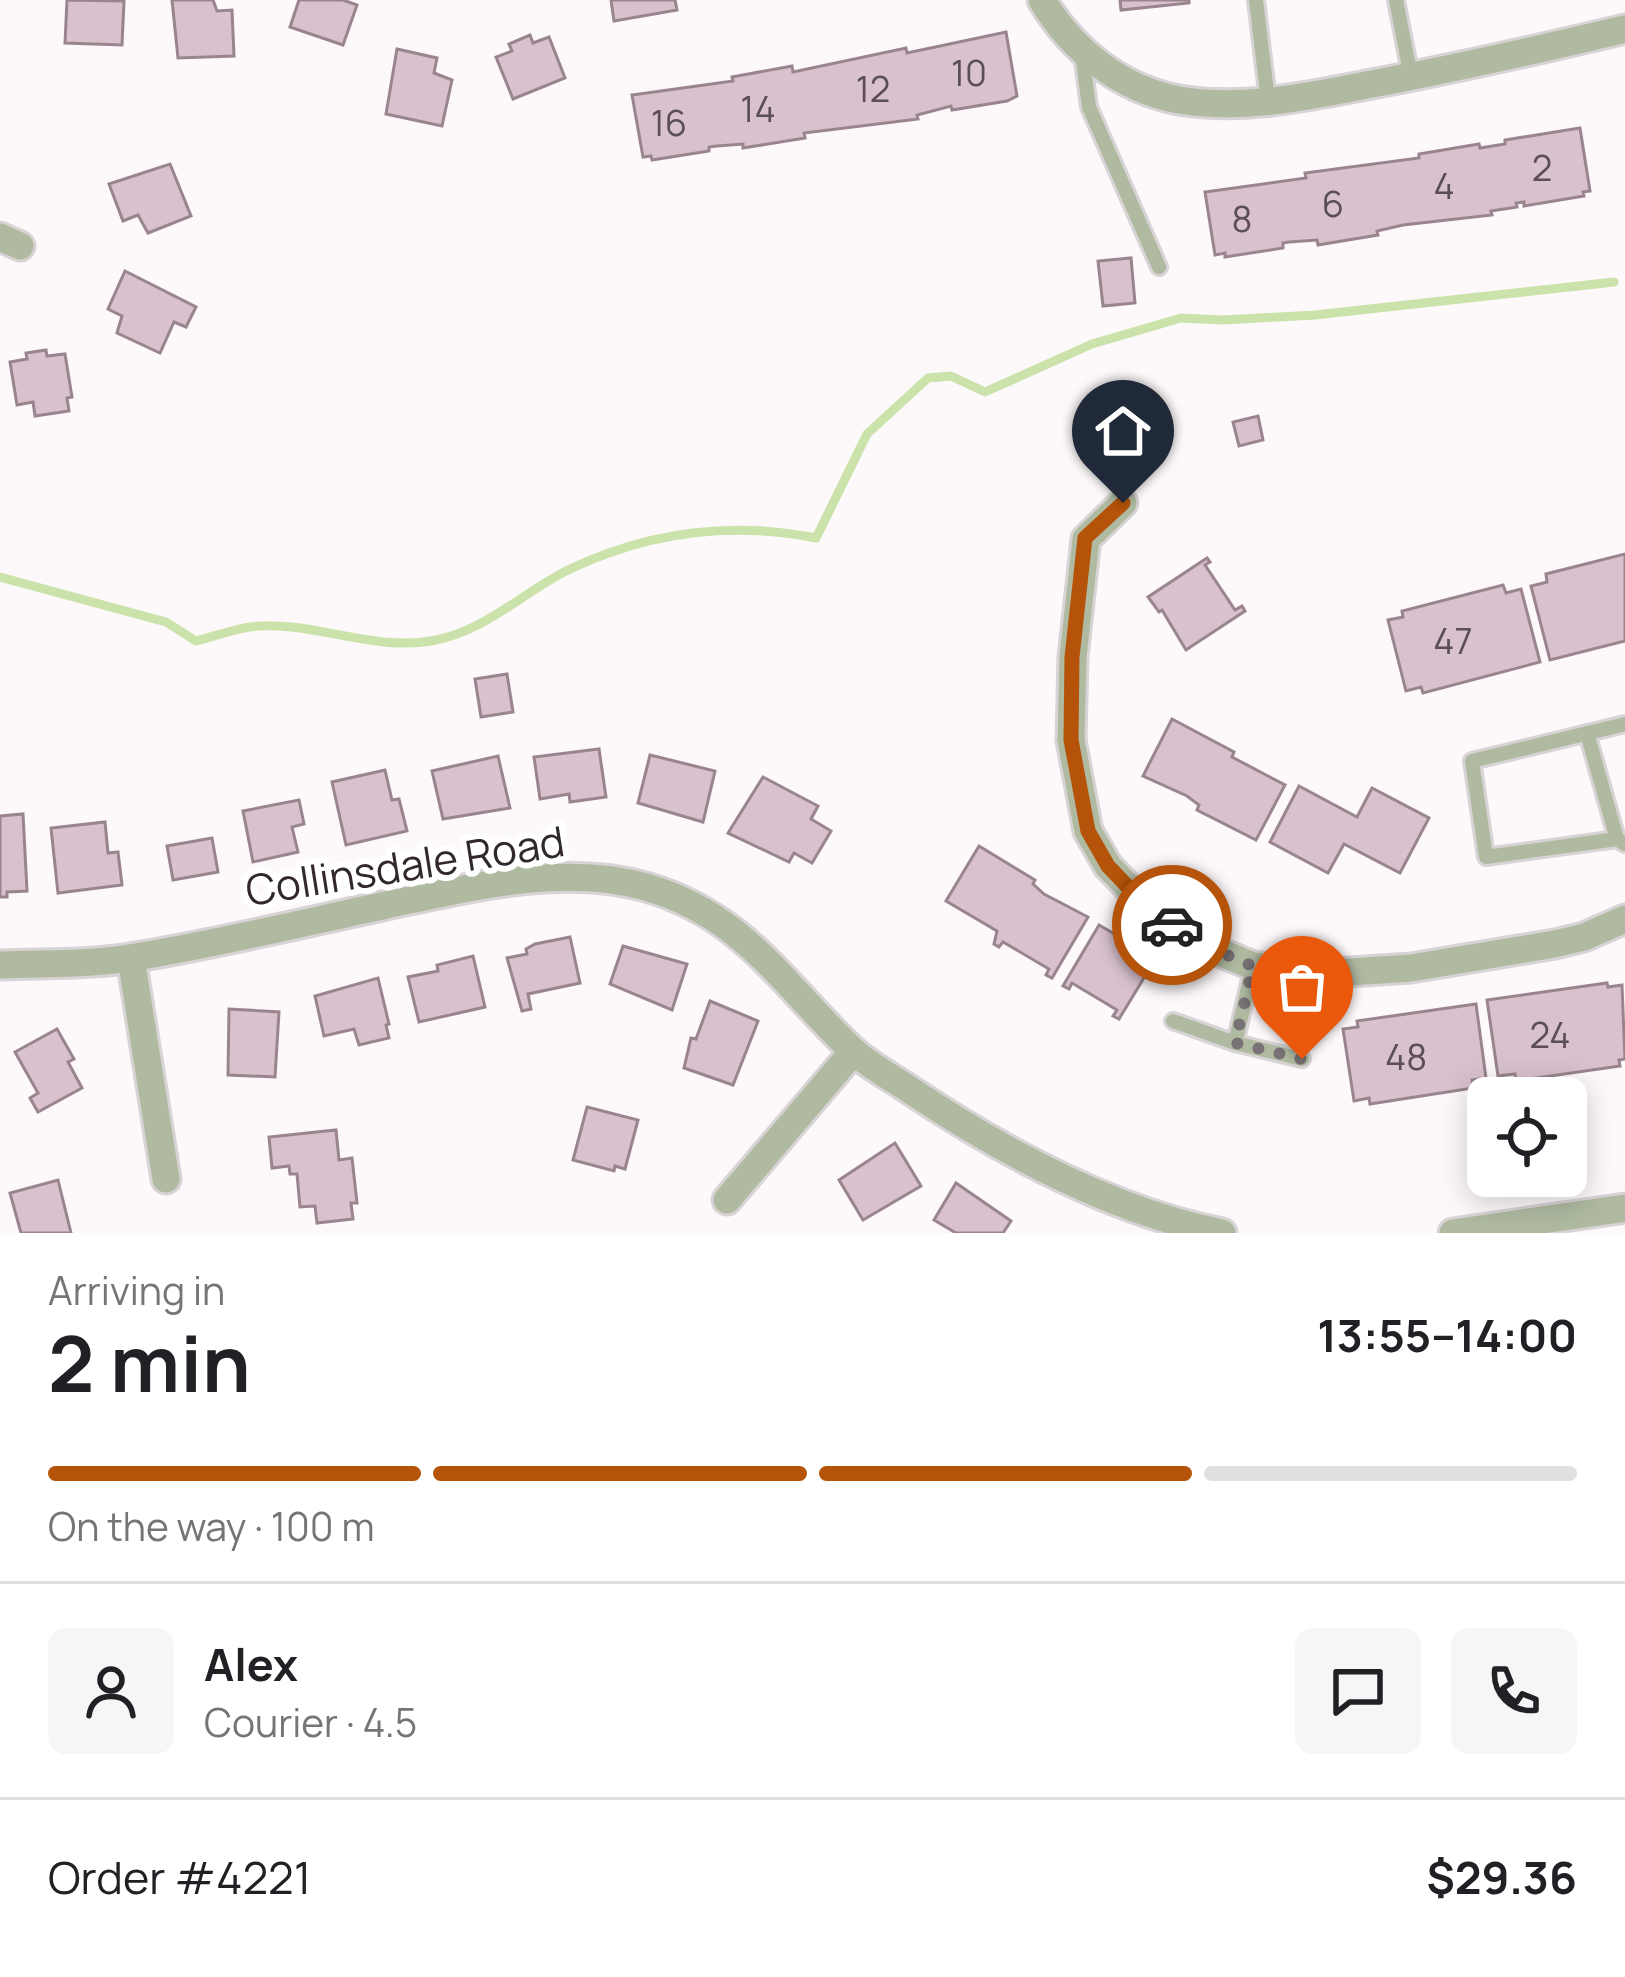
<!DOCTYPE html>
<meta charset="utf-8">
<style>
:root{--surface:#fff;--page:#f6f6f6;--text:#202124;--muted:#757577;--line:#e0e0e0;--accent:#b45309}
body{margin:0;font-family:Manrope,sans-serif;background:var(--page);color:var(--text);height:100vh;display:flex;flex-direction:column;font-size:45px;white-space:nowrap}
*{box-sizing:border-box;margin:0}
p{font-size:39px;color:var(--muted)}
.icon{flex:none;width:66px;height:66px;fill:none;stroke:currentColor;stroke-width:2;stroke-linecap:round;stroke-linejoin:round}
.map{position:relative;height:1233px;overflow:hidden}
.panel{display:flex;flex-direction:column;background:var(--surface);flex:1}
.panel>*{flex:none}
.tools{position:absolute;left:1467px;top:1077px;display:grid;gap:24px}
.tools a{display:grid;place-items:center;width:120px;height:120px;border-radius:18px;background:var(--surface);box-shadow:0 6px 30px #0003;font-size:60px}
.pin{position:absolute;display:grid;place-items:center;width:102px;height:102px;color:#fff;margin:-123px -51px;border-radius:50% 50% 50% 0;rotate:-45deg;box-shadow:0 0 12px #0007}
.pin .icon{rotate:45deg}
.courier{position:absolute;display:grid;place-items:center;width:120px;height:120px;margin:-60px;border:9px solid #b45309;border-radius:50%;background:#fff;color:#222;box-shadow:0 3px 15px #0007}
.summary em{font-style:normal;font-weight:700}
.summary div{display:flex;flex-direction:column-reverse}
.summary{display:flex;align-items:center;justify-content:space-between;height:204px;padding:0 48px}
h1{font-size:78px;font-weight:700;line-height:90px}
.bar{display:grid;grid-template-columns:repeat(4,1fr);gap:18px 12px;align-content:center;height:144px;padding:0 48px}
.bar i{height:15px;border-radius:9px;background:var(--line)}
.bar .on{background:var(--accent)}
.bar p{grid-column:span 4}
.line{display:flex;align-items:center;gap:30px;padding:0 48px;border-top:3px solid var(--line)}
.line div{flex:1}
.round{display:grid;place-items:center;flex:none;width:126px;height:126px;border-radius:18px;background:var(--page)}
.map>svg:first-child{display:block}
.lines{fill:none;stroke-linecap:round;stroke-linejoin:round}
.stream{stroke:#cbe3aa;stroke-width:9}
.building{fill:#d9c2ce;stroke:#9a858f;stroke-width:3}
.lane-casing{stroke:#d8d3d5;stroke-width:20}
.street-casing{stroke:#d8d3d5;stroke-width:33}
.lane{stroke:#afbaa1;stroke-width:14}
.street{stroke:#afbaa1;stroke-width:27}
.done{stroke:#787175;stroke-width:12;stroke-dasharray:0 21.6}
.route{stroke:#b45309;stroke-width:15}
.labels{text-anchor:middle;stroke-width:12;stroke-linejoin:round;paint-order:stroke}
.number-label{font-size:36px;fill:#5b4e55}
.street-label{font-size:42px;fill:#31282d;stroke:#fff}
</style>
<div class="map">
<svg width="1625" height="1233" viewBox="0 0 1625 1233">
<rect width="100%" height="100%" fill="#fdf8fa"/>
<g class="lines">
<path class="stream" d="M0 577 166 622 196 641C216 636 238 627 259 626 312 622 375 651 431 641 485 632 520 594 568 570 647 532 730 521 816 538L867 434 928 378 951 376 985 392 1092 344 1181 318 1223 320 1315 315 1614 282"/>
</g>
<g class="building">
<polygon points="67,0 124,1 122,45 65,43"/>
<polygon points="172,0 213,0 217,11 232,10 234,56 178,58"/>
<polygon points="299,0 343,0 357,5 343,45 290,27"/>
<polygon points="611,0 675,0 677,10 614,21"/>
<polygon points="1120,0 1189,0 1189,3 1121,10"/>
<polygon points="1006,32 1017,96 1007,101 952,110 951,106 917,115 918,119 804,133 805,138 743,148 743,144 717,146 709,147 709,151 652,160 651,156 643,157 632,95 733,81 732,77 792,66 793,72 906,48 907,53"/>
<polygon points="530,35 533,43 549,37 565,78 513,99 496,57 512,51 509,44"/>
<polygon points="397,49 437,58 434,73 452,80 442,126 386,114"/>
<polygon points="1580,128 1590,191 1583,192 1584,196 1524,206 1524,202 1516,203 1517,207 1491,211 1492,215 1403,225 1377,231 1378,235 1318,245 1317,240 1289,242 1283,243 1283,248 1225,257 1225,253 1215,255 1205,192 1306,178 1305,173 1419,158 1419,154 1479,144 1480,148 1505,144 1505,140"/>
<polygon points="170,164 191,216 148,233 138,215 123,221 109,184"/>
<polygon points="1131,258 1135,303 1103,306 1098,261"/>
<polygon points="125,271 196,307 186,327 174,322 160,353 117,333 122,316 108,309"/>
<polygon points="46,350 47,356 65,354 72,397 67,398 69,411 35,416 33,402 17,405 10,362 27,359 26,353"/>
<polygon points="1258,416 1263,440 1239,446 1233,422"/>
<polygon points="1625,554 1625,641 1550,660 1531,586 1547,582 1546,574"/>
<polygon points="1207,558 1210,562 1205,565 1235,610 1242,606 1245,611 1186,650 1162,610 1159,612 1148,597"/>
<polygon points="1503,585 1506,593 1521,589 1540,662 1423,693 1421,687 1406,691 1388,620 1403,617 1402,611"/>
<polygon points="507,674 513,712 481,717 475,679"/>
<polygon points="1172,719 1234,752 1232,757 1285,785 1256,840 1197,810 1199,805 1187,796 1143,776"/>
<polygon points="599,749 606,797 570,802 569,794 540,799 534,757"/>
<polygon points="650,755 715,771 703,822 638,803"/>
<polygon points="498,756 510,808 443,819 432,771"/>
<polygon points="385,770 392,800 399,799 407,831 346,845 332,782"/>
<polygon points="763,777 818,806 811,819 831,831 812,863 794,853 789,862 728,833"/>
<polygon points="1299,786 1357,817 1372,788 1429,818 1400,873 1344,844 1328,873 1270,842"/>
<polygon points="299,800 304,824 292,827 298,852 253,862 243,811"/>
<polygon points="23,814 27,891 7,892 7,897 0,897 0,816"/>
<polygon points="105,822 108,853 118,852 122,885 58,893 51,828"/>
<polygon points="212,838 218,872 173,880 167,846"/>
<polygon points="979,846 1035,880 1033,884 1044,894 1088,917 1052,978 1046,975 1049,969 1003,942 999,947 994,944 997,931 946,901"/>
<polygon points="1099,925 1156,958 1119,1019 1113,1016 1117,1010 1072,983 1069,989 1063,986"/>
<polygon points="570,937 580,983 528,994 531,1009 522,1011 507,958 527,954 526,949 535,944"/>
<polygon points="623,946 687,964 672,1010 610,984"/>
<polygon points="473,956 485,1007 419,1022 408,977 438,971 437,965"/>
<polygon points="378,978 389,1024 386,1025 389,1038 359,1045 354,1029 324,1036 315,996"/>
<polygon points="1607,983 1608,987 1622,985 1625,1059 1619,1060 1620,1066 1516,1081 1515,1074 1498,1076 1487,1000"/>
<polygon points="710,1001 758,1021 733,1085 684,1068 691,1038 696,1039"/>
<polygon points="1476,1004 1486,1078 1472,1080 1473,1088 1370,1104 1369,1098 1354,1101 1343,1029 1358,1027 1357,1021"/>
<polygon points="229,1009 279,1012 275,1077 228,1075"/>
<polygon points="57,1029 74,1059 68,1062 82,1088 38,1112 30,1098 38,1093 15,1052"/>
<polygon points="587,1107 638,1120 625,1169 615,1166 614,1171 573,1160"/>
<polygon points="336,1130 339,1160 352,1158 357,1203 351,1203 353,1219 317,1223 315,1206 300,1207 297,1174 290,1174 289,1166 272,1168 269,1137"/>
<polygon points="895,1143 921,1186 863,1220 839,1180"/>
<polygon points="58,1180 71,1233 21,1233 10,1193"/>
<polygon points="956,1183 1011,1221 1003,1233 956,1233 934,1220"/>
</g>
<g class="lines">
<defs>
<g id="lane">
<polyline points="1256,0 1268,101"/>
<polyline points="1396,0 1411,77"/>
<polyline points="1082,53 1089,107 1159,267"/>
<polyline points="1587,733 1617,839 1625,844"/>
<polyline points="1617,839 1486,857 1472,761 1625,724"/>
<polyline points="1173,1021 1235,1043 1302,1059"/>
<polyline points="1235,1043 1253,966"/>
</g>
<g id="street">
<path d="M1042 0C1072 50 1120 89 1179 100 1243 111 1309 96 1372 84 1457 68 1541 49 1625 29"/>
<polyline points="0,237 20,246"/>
<polyline points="1123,503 1086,539 1073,657 1071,740 1088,831 1108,866 1148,908 1200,944 1253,966 1319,974 1411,968 1555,944 1584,937 1625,919"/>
<polyline points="131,958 166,1179"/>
<path d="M0 965C45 963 92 965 136 957 220 943 303 923 386 905 469 888 562 863 646 887 743 915 782 983 850 1048 867 1065 890 1076 910 1090 1003 1152 1111 1211 1222 1233"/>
<polyline points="727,1200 853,1052"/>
<polyline points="1453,1233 1625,1208"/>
</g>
</defs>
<use href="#lane" class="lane-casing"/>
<use href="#street" class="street-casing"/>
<use href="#lane" class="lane"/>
<use href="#street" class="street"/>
</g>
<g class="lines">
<polyline class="done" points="1172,925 1200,944 1253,966 1235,1043 1302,1059"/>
<polyline class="route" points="1123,503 1085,538 1072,657 1071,740 1088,831 1108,866 1148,908 1172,925"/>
</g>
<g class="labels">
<g class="number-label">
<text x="969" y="86">10</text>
<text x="873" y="102">12</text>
<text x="758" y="122">14</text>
<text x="669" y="136">16</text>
<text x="1542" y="181">2</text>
<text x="1444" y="199">4</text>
<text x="1333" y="217">6</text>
<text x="1242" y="232">8</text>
<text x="1453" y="654">47</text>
<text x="1550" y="1048">24</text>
<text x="1406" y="1070">48</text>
</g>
<g class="street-label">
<text transform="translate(405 866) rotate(-9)" y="15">Collinsdale Road</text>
</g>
</g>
</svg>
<div class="tools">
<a><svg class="icon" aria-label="locate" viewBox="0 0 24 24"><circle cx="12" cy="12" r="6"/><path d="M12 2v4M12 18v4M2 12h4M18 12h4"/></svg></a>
</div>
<div class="pin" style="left:1302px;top:1059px;background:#ea580c"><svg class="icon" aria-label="bag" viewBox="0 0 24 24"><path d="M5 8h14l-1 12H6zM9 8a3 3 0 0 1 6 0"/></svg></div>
<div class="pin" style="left:1123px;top:503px;background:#1f2937"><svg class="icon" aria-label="home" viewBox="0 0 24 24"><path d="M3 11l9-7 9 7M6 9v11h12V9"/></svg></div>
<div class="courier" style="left:1172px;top:925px"><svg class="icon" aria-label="car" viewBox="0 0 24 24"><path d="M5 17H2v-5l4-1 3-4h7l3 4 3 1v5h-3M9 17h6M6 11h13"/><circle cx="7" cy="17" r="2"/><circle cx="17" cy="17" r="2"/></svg></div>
</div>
<section class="panel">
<div class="summary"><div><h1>2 min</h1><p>Arriving in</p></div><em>13:55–14:00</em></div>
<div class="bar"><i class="on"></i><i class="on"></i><i class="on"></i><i></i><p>On the way · 100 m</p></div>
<div class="line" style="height:216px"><a class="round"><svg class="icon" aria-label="person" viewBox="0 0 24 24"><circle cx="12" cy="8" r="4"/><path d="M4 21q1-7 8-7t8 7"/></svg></a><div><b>Alex</b><p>Courier · 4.5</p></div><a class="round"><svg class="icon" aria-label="chat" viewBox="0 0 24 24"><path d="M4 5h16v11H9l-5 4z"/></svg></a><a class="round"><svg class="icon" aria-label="phone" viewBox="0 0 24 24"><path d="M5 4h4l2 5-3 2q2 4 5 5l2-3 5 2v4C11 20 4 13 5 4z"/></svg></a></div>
<div class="line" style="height:156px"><div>Order #4221</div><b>$29.36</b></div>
</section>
